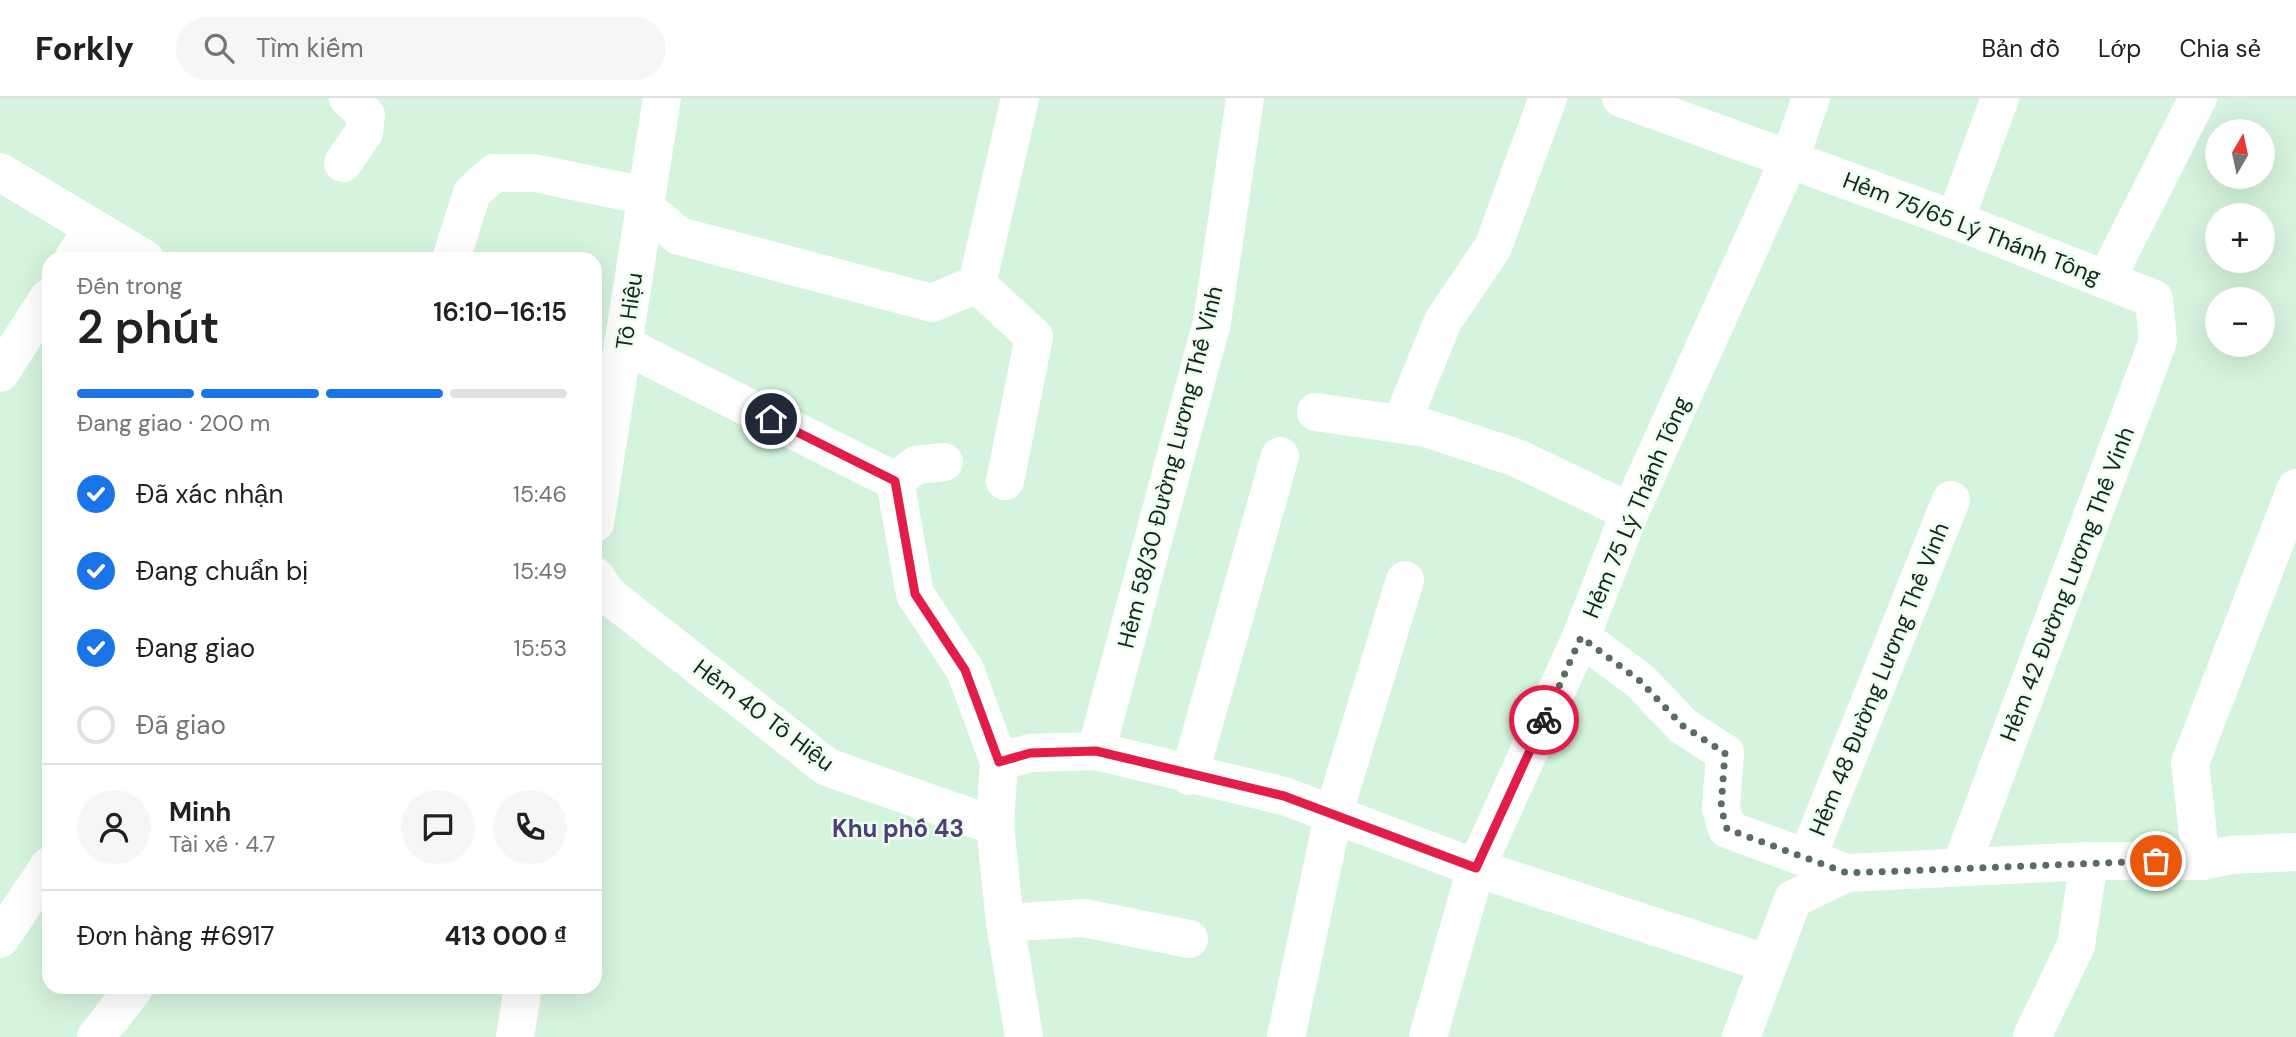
<!DOCTYPE html>
<html lang="vi">
<meta charset="utf-8">
<style>
:root{--surface:#fff;--page:#f6f6f6;--text:#202124;--muted:#757577;--line:#e0e0e0;--accent:#1a73e8}
body{margin:0;font-family:"DM Sans",sans-serif;background:var(--page);color:var(--text);height:100vh;display:flex;flex-direction:column;font-size:26px;white-space:nowrap}
*{box-sizing:border-box;margin:0}
p{font-size:23px;color:var(--muted)}
.icon{flex:none;width:38px;height:38px;fill:none;stroke:currentColor;stroke-width:2;stroke-linecap:round;stroke-linejoin:round}
.map{position:relative;flex:1;overflow:hidden}
.sheet{position:absolute;left:42px;top:154px;width:560px;height:742px;display:flex;flex-direction:column;background:var(--surface);border-radius:21px;box-shadow:0 7px 28px #0002}
.sheet>*{flex:none}
.needle{width:46px;rotate:9deg}
.buttons{position:absolute;left:2205px;top:21px;display:grid;gap:14px}
.buttons a{display:grid;place-items:center;width:70px;height:70px;border-radius:50%;background:var(--surface);box-shadow:0 7px 28px #0002;font-size:35px}
.pin{position:absolute;display:grid;place-items:center;width:60px;height:60px;color:#fff;margin:-30px;border:4px solid #fff;border-radius:50%;box-shadow:0 2px 7px #0007}
.courier{position:absolute;display:grid;place-items:center;width:70px;height:70px;margin:-35px;border:5px solid #e11d48;border-radius:50%;background:#fff;color:#222;box-shadow:0 2px 9px #0007}
.headline em{font-style:normal;font-weight:600}
.headline div{display:flex;flex-direction:column-reverse}
.headline{display:flex;align-items:center;justify-content:space-between;height:119px;padding:0 35px}
h1{font-size:46px;font-weight:600;line-height:52px}
.bar{display:grid;grid-template-columns:repeat(4,1fr);gap:10px 7px;align-content:center;height:84px;padding:0 35px}
.bar i{height:9px;border-radius:5px;background:var(--line)}
.bar .current{background:var(--accent)}
.bar p{grid-column:span 4}
.line{display:flex;align-items:center;gap:18px;padding:0 35px;border-top:2px solid var(--line)}
.line div{flex:1}
.round{display:grid;place-items:center;flex:none;width:74px;height:74px;border-radius:37px;background:var(--page)}
ol{padding:0 35px;list-style:none}
li{display:flex;align-items:center;gap:21px;height:77px}
li p{margin-inline-start:auto}
li .icon{padding:7px;border-radius:50%;background:var(--accent);color:#fff;stroke-width:4}
li:last-child{color:var(--muted)}
li i{width:38px;height:38px;border:4px solid var(--line);border-radius:50%}
header{display:flex;align-items:center;gap:42px;box-sizing:border-box;height:98px;padding:0 35px;background:var(--surface);border-bottom:2px solid var(--line)}
header strong{font-size:33px}
nav{display:flex;gap:38px;margin-inline-start:auto;font-size:24px}
.search{width:490px;height:63px;background:var(--page);display:flex;align-items:center;gap:18px;box-sizing:border-box;padding:0 24px;border-radius:38px;color:var(--muted);font-size:26px}
.map>svg:first-child{display:block}
.lines{fill:none;stroke-linecap:round;stroke-linejoin:round}
.minor{stroke:#fff;stroke-width:38}
.done{stroke:#5b6d60;stroke-width:7;stroke-dasharray:0 12.6}
.route{stroke:#e11d48;stroke-width:9}
.labels{text-anchor:middle;stroke-width:5;stroke-linejoin:round;paint-order:stroke}
.street-label{font-size:23px;fill:#19251c;stroke:#ebfeef}
.neighbourhood-label{font-size:24px;font-weight:bold;fill:#503e7b;stroke:#ebfeef}
</style>
<header>
<strong>Forkly</strong>
<div class="search"><svg class="icon" aria-label="search" viewBox="0 0 24 24"><circle cx="10" cy="10" r="6"/><path d="M15 15l6 6"/></svg>Tìm kiếm</div>
<nav><a>Bản đồ</a><a>Lớp</a><a>Chia sẻ</a></nav>
</header>
<div class="map">
<svg width="2296" height="939" viewBox="0 0 2296 939">
<rect width="100%" height="100%" fill="#d5f4dd"/>
<g class="lines">
<g class="minor">
<polyline points="1621,0 1955,122 2154,201 2158,243 1961,768"/>
<polyline points="343,65 364,34 366,17 348,0"/>
<polyline points="0,74 145,161"/>
<polyline points="644,109 679,138 932,205 977,186"/>
<polyline points="1955,122 2000,0"/>
<polyline points="73,161 93,130"/>
<polyline points="451,161 472,95 494,75 534,75 646,98"/>
<polyline points="2106,182 2198,0"/>
<polyline points="977,186 1034,239 1005,383"/>
<polyline points="977,186 1020,0"/>
<polyline points="624,247 895,383 915,496 965,572 999,664 995,728"/>
<polyline points="0,275 49,199"/>
<polyline points="1316,314 1426,330 1517,360 1630,414"/>
<polyline points="1401,326 1443,223 1493,149 1548,0"/>
<polyline points="895,383 916,367 944,364"/>
<polyline points="595,425 662,0"/>
<polyline points="595,478 608,497 827,669 995,728 1005,825 1024,939"/>
<polyline points="1581,539 1640,583 1683,628 1725,655 1721,710 1727,731 1847,775"/>
<polyline points="1096,653 1212,224 1245,0"/>
<polyline points="999,664 1030,655 1096,653 1284,698 1476,770 1766,865"/>
<polyline points="1189,678 1280,358"/>
<polyline points="1807,760 1951,402"/>
<polyline points="2201,763 2190,665 2296,390"/>
<polyline points="1005,825 1084,820 1189,841"/>
<polyline points="0,841 49,768"/>
<polyline points="96,939 135,889"/>
<polyline points="515,939 523,889"/>
<polyline points="1286,939 1334,714 1405,482"/>
<polyline points="1428,939 1476,770 1581,539 1630,414 1790,60 1811,0"/>
<polyline points="1741,939 1793,801 1847,775 2089,763 2201,763 2231,757 2296,754"/>
<polyline points="2032,939 2076,847 2089,763"/>
</g>
</g>
<g class="lines">
<polyline class="done" points="1544,622 1581,539 1640,583 1683,628 1725,655 1721,710 1727,731 1847,775 2156,763"/>
<polyline class="route" points="771,321 895,383 915,496 965,572 999,664 1030,655 1096,653 1284,698 1476,770 1544,622"/>
</g>
<g class="labels">
<g class="street-label">
<text transform="translate(1972 130) rotate(21)" y="8">Hẻm 75/65 Lý Thánh Tông</text>
<text transform="translate(629 213) rotate(-82)" y="8">Tô Hiệu</text>
<text transform="translate(1170 369) rotate(-76)" y="8">Hẻm 58/30 Đường Lương Thế Vinh</text>
<text transform="translate(1636 409) rotate(-67)" y="8">Hẻm 75 Lý Thánh Tông</text>
<text transform="translate(2067 486) rotate(-69)" y="8">Hẻm 42 Đường Lương Thế Vinh</text>
<text transform="translate(1879 581) rotate(-68)" y="8">Hẻm 48 Đường Lương Thế Vinh</text>
<text transform="translate(764 617) rotate(37)" y="8">Hẻm 40 Tô Hiệu</text>
</g>
<g class="neighbourhood-label">
<text x="898" y="739">Khu phố 43</text>
</g>
</g>
</svg>
<div class="buttons">
<a><svg class="needle" viewBox="-14 -14 28 28"><path d="M0-13l5 13h-10z" fill="#e53935"/><path d="M0 13l5-13h-10z" fill="#757577"/></svg></a>
<a>+</a>
<a>−</a>
</div>
<div class="pin" style="left:2156px;top:763px;background:#ea580c"><svg class="icon" aria-label="bag" viewBox="0 0 24 24"><path d="M5 8h14l-1 12H6zM9 8a3 3 0 0 1 6 0"/></svg></div>
<div class="pin" style="left:771px;top:321px;background:#1f2937"><svg class="icon" aria-label="home" viewBox="0 0 24 24"><path d="M3 11l9-7 9 7M6 9v11h12V9"/></svg></div>
<div class="courier" style="left:1544px;top:622px"><svg class="icon" aria-label="bike" viewBox="0 0 24 24"><circle cx="6" cy="16" r="4"/><circle cx="18" cy="16" r="4"/><path d="M6 16l4-8h5l3 8M10 8l3 8H6M13 5h3"/></svg></div>
<section class="sheet">
<div class="headline"><div><h1>2 phút</h1><p>Đến trong</p></div><em>16:10–16:15</em></div>
<div class="bar"><i class="current"></i><i class="current"></i><i class="current"></i><i></i><p>Đang giao · 200 m</p></div>
<ol>
<li><svg class="icon" aria-label="check" viewBox="0 0 24 24"><path d="M5 12l5 5 9-10"/></svg>Đã xác nhận<p>15:46</p></li>
<li><svg class="icon" aria-label="check" viewBox="0 0 24 24"><path d="M5 12l5 5 9-10"/></svg>Đang chuẩn bị<p>15:49</p></li>
<li><svg class="icon" aria-label="check" viewBox="0 0 24 24"><path d="M5 12l5 5 9-10"/></svg>Đang giao<p>15:53</p></li>
<li><i></i>Đã giao</li>
</ol>
<div class="line" style="height:126px"><a class="round"><svg class="icon" aria-label="person" viewBox="0 0 24 24"><circle cx="12" cy="8" r="4"/><path d="M4 21q1-7 8-7t8 7"/></svg></a><div><b>Minh</b><p>Tài xế · 4.7</p></div><a class="round"><svg class="icon" aria-label="chat" viewBox="0 0 24 24"><path d="M4 5h16v11H9l-5 4z"/></svg></a><a class="round"><svg class="icon" aria-label="phone" viewBox="0 0 24 24"><path d="M5 4h4l2 5-3 2q2 4 5 5l2-3 5 2v4C11 20 4 13 5 4z"/></svg></a></div>
<div class="line" style="height:91px"><div>Đơn hàng #6917</div><b>413 000 ₫</b></div>
</section>
</div>
